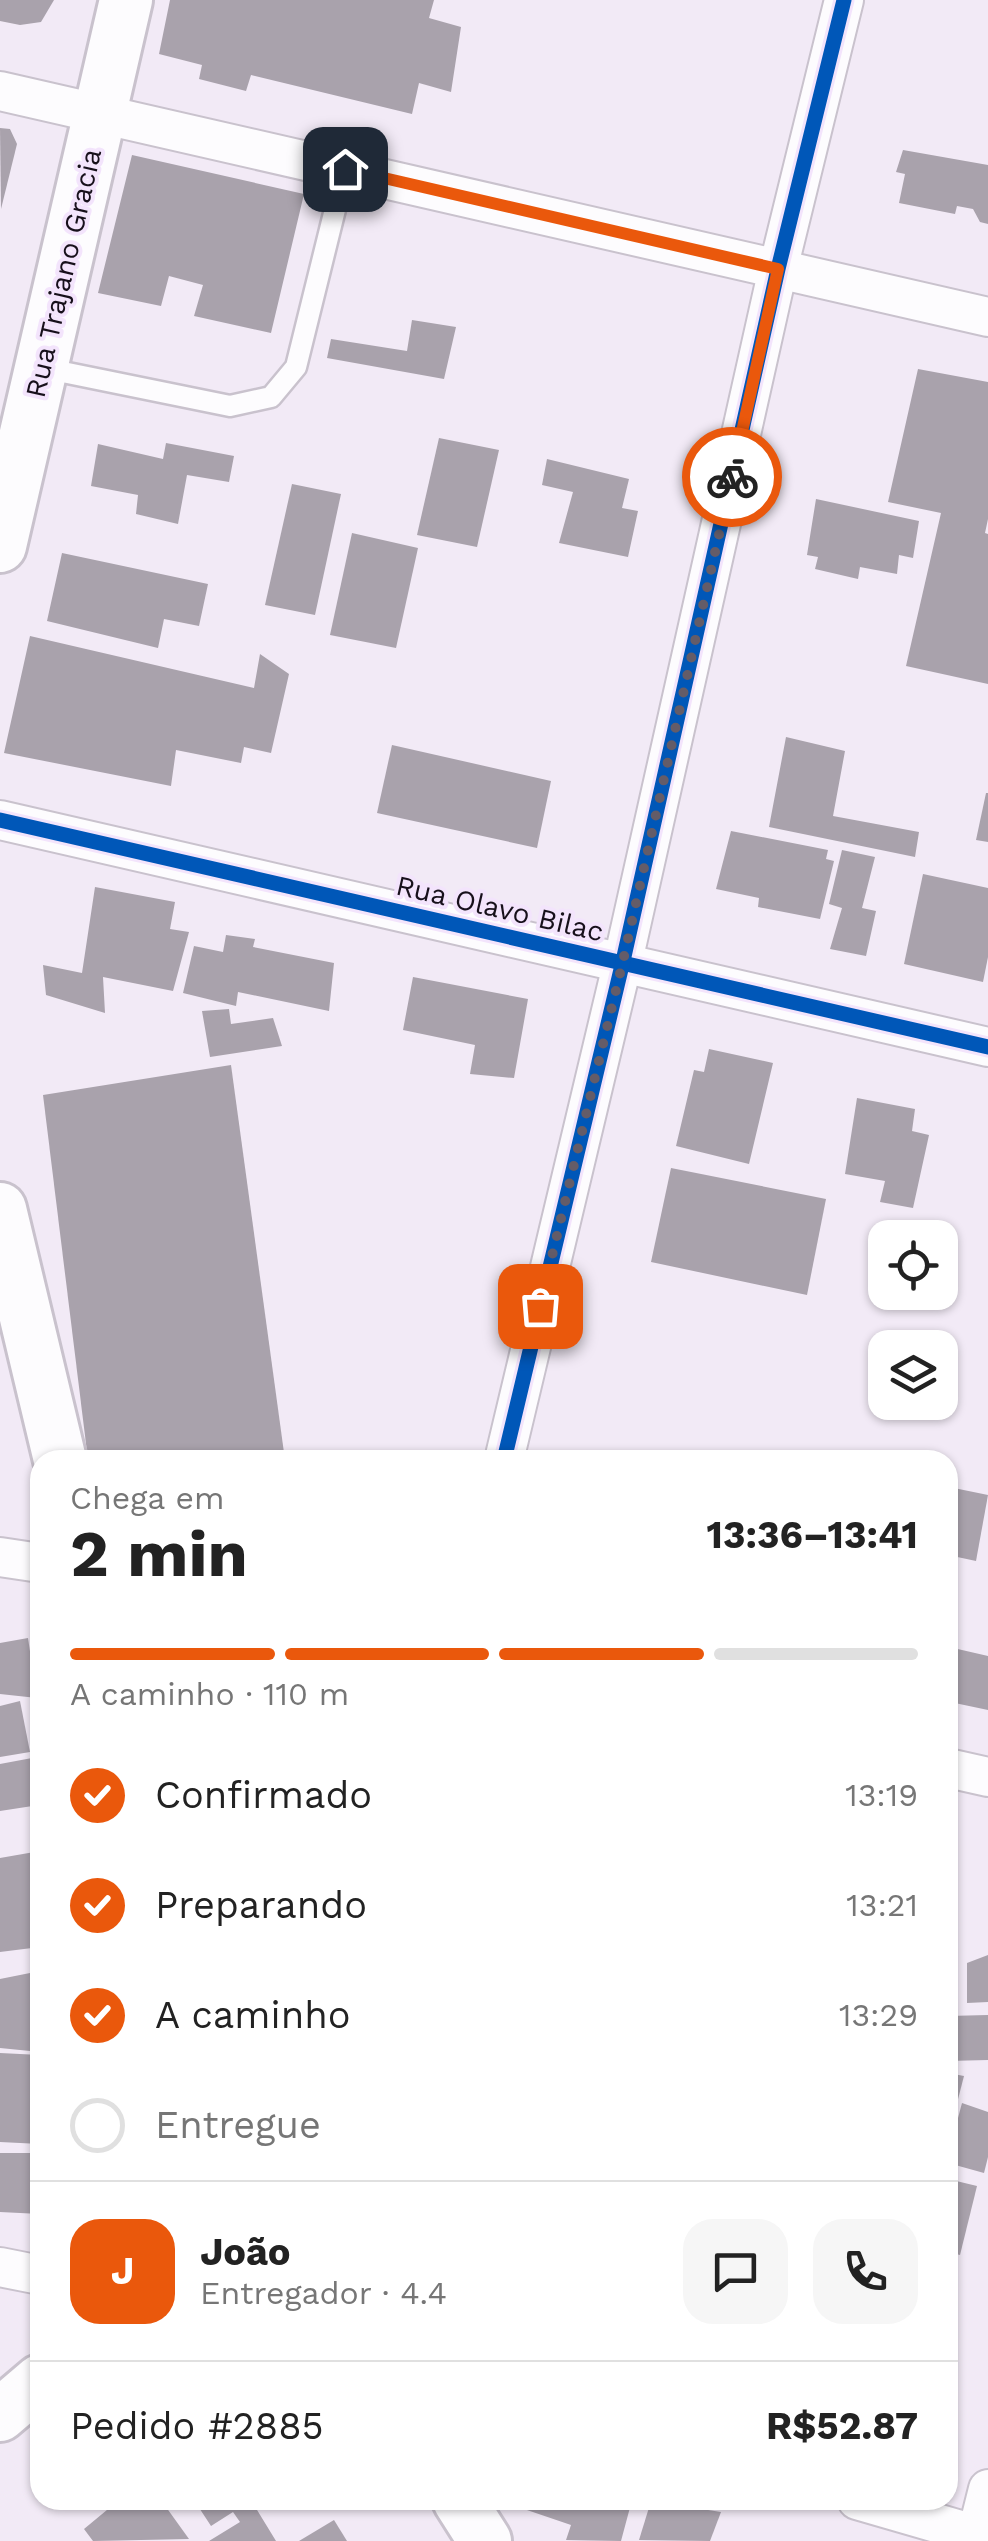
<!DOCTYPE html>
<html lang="pt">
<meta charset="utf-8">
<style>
:root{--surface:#fff;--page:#f6f6f6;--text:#222;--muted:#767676;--line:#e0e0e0;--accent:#ea580c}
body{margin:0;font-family:"Work Sans",sans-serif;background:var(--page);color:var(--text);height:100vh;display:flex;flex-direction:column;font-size:38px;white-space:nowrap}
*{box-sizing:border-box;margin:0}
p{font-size:32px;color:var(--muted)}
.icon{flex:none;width:55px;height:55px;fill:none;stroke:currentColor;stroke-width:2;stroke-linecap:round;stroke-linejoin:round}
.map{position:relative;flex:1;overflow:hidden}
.details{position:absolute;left:30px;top:1450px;width:928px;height:1060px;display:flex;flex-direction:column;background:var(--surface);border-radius:30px;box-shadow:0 2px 8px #0004}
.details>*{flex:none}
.buttons{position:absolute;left:868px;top:1220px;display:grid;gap:20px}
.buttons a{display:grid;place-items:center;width:90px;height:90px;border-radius:20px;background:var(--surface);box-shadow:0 2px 8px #0004;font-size:50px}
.pin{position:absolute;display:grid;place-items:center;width:85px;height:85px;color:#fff;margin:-42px;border-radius:20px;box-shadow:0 5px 15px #0006}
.courier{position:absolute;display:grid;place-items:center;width:100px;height:100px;margin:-50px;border:8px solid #ea580c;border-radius:50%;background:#fff;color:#222;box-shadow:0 2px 12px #0007}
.overview em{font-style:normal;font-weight:700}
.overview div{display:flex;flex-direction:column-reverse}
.overview{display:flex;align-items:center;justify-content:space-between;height:170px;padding:0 40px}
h1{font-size:65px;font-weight:700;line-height:75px}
.bar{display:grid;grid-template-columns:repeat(4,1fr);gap:15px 10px;align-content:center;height:120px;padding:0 40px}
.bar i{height:12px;border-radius:8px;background:var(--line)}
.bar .active{background:var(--accent)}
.bar p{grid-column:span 4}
.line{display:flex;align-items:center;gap:25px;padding:0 40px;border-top:2px solid var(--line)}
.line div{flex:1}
.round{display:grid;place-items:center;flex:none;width:105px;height:105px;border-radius:30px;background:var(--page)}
ol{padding:0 40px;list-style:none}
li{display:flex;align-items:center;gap:30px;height:110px}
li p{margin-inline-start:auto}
li .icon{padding:10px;border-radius:50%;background:var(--accent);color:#fff;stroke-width:4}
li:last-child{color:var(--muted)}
li i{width:55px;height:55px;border:5px solid var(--line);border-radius:50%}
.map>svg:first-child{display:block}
.building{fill:#a9a2ac}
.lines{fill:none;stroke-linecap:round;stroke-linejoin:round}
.lane-casing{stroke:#c9c2cd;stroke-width:25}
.street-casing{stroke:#c9c2cd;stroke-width:42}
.secondary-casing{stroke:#c9c2cd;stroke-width:58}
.lane{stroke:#fdfcfe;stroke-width:20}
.street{stroke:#fdfcfe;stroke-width:38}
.secondary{stroke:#fdfcfe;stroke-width:52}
.cycleway-casing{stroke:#f3e4fc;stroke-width:21}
.cycleway{stroke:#0057b8;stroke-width:15}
.done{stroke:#645c68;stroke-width:10;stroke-dasharray:0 18}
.route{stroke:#ea580c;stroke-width:12}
.labels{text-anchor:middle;stroke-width:8;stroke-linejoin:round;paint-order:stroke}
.street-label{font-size:28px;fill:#17101b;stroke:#f3e4fc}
</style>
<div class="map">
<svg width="988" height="2541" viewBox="0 0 988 2541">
<rect width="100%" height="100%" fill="#f2eaf6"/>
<g class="building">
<polygon points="0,0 54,0 41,22 20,25 0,21"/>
<polygon points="170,0 434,0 429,18 461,27 451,92 419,83 412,114 251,75 246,91 199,79 202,65 159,54"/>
<polygon points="0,128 10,129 17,144 1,209"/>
<polygon points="903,150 988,165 988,224 980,222 973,209 957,206 955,214 899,203 905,174 896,172"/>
<polygon points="132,155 304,194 271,333 194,316 203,285 169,276 161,306 98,293"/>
<polygon points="412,320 456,327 444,379 327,358 331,339 407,351"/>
<polygon points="918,369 988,382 988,519 985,533 988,534 988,684 906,666 941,513 888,502"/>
<polygon points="439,438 499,450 477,547 417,535"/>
<polygon points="166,443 234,456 229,482 187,475 178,524 136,514 138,495 91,486 98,444 163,459"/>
<polygon points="547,459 629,479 622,508 638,511 628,557 559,543 573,492 542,485"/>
<polygon points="292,484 341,494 315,615 265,605"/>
<polygon points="816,499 919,521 913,558 899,555 897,574 860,567 858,579 815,569 818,557 807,555"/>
<polygon points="352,533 418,548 396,648 330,635"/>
<polygon points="62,553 208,584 199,626 164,619 158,648 47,621"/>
<polygon points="30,636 254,688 260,654 289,674 271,753 244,747 241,763 176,750 171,786 4,753"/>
<polygon points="786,737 845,751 833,816 919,832 915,857 769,827"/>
<polygon points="392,745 551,781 537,848 377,813"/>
<polygon points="986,793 988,793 988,842 976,840"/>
<polygon points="731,831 828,850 826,859 834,861 820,919 758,907 759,898 716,889"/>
<polygon points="842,850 875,857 862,908 876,911 866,956 830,949 842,908 829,904"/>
<polygon points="923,874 988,888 988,957 983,982 904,964"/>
<polygon points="95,887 175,902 170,929 189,932 173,991 103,977 105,1013 46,995 43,965 82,973"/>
<polygon points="226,935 255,939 253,947 334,963 329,1011 238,992 236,1006 183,993 194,946 223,952"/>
<polygon points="413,977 528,999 514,1078 470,1074 475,1045 403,1030"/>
<polygon points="229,1009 231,1024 273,1018 282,1046 210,1057 202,1011"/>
<polygon points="709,1049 773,1063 749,1164 676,1146 694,1070 704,1072"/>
<polygon points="231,1065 285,1460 88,1460 43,1095"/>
<polygon points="857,1098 915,1109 912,1131 929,1135 913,1208 880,1202 885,1181 845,1174"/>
<polygon points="671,1168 826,1199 807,1295 651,1262"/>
<polygon points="949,1487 988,1495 976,1561 948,1555"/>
<polygon points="28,1638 37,1698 0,1694 0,1643"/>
<polygon points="949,1647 988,1656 988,1710 950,1702 948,1709"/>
<polygon points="20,1701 30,1752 0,1757 0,1706"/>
<polygon points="32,1758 39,1805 0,1811 0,1764"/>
<polygon points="40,1851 40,1947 0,1952 0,1858"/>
<polygon points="988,1955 988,2002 967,2003 967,1963"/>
<polygon points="40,1971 40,2052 0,2048 0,1979"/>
<polygon points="988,2015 988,2060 948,2061 948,2016"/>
<polygon points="0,2053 40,2055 40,2144 0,2142"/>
<polygon points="948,2073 964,2076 956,2107 948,2105"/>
<polygon points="962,2103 988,2112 988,2157 984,2173 948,2163 948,2115 958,2118"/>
<polygon points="0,2153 40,2153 40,2214 0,2212"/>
<polygon points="948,2179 977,2186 960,2255 948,2252"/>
<polygon points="119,2500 175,2500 166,2507 189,2539 93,2541 84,2529"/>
<polygon points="194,2500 251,2500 276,2541 209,2541 240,2522 233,2512 211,2526"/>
<polygon points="527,2500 632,2500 621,2541 566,2540 571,2525 524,2509"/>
<polygon points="651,2501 721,2512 710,2541 639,2540"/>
<polygon points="334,2520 347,2541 299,2541"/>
</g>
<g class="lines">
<defs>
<polyline id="lane" points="43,368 230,406 271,397 296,367 345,169"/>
<g id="street">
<polyline points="0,91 988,317"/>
<polyline points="0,820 988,1047"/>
<polyline points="504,1460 623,961 778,269 844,0"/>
<polyline points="0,1557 40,1563"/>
<polyline points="948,1768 988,1777"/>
<polyline points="0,2267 40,2275"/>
<polyline points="857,2500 988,2538"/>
<polyline points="975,2541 988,2489"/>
</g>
<g id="secondary">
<polyline points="0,546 126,0"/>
<polyline points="0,1209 60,1460"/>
<polyline points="0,2415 40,2381"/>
<polyline points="459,2500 485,2541"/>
</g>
</defs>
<use href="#lane" class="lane-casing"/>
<use href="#street" class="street-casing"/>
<use href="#secondary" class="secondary-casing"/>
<use href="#lane" class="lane"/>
<use href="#street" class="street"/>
<use href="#secondary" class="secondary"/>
<defs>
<g id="cycleway">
<polyline points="0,820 988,1047"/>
<polyline points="504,1460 623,961 778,269 844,0"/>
</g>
</defs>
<use href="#cycleway" class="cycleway-casing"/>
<use href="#cycleway" class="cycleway"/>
</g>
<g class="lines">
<polyline class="done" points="540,1306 623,961 732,477"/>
<polyline class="route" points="345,169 778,269 732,477"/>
</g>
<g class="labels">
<g class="street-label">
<text transform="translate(63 273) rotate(-77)" y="10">Rua Trajano Gracia</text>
<text transform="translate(500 908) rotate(13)" y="10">Rua Olavo Bilac</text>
</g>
</g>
</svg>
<div class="buttons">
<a><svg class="icon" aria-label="locate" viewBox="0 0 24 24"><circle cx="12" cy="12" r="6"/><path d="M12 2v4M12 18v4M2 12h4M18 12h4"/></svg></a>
<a><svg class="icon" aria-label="layers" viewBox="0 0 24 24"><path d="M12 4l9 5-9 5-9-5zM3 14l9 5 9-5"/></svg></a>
</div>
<div class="pin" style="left:540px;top:1306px;background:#ea580c"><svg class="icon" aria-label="bag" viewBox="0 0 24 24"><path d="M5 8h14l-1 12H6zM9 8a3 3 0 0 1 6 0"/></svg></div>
<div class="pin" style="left:345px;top:169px;background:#1f2937"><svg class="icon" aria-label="home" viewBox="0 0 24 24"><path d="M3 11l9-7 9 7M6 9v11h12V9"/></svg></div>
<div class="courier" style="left:732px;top:477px"><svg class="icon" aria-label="bike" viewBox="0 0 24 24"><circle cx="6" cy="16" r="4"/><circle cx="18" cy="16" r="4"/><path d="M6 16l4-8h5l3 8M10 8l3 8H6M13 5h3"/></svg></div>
<section class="details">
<div class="overview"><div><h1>2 min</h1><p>Chega em</p></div><em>13:36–13:41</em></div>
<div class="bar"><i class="active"></i><i class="active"></i><i class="active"></i><i></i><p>A caminho · 110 m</p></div>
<ol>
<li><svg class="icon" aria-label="check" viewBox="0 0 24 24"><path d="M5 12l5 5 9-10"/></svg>Confirmado<p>13:19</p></li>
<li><svg class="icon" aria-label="check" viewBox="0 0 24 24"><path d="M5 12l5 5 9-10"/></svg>Preparando<p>13:21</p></li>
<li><svg class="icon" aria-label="check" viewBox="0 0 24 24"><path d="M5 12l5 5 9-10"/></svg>A caminho<p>13:29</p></li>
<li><i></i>Entregue</li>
</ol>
<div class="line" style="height:180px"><b class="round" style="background:var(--accent);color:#fff">J</b><div><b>João</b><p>Entregador · 4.4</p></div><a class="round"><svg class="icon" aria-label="chat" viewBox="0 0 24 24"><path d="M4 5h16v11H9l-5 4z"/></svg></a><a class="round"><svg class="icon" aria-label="phone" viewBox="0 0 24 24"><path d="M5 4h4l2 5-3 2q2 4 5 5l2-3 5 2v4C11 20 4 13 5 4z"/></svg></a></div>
<div class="line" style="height:130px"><div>Pedido #2885</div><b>R$52.87</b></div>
</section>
</div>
